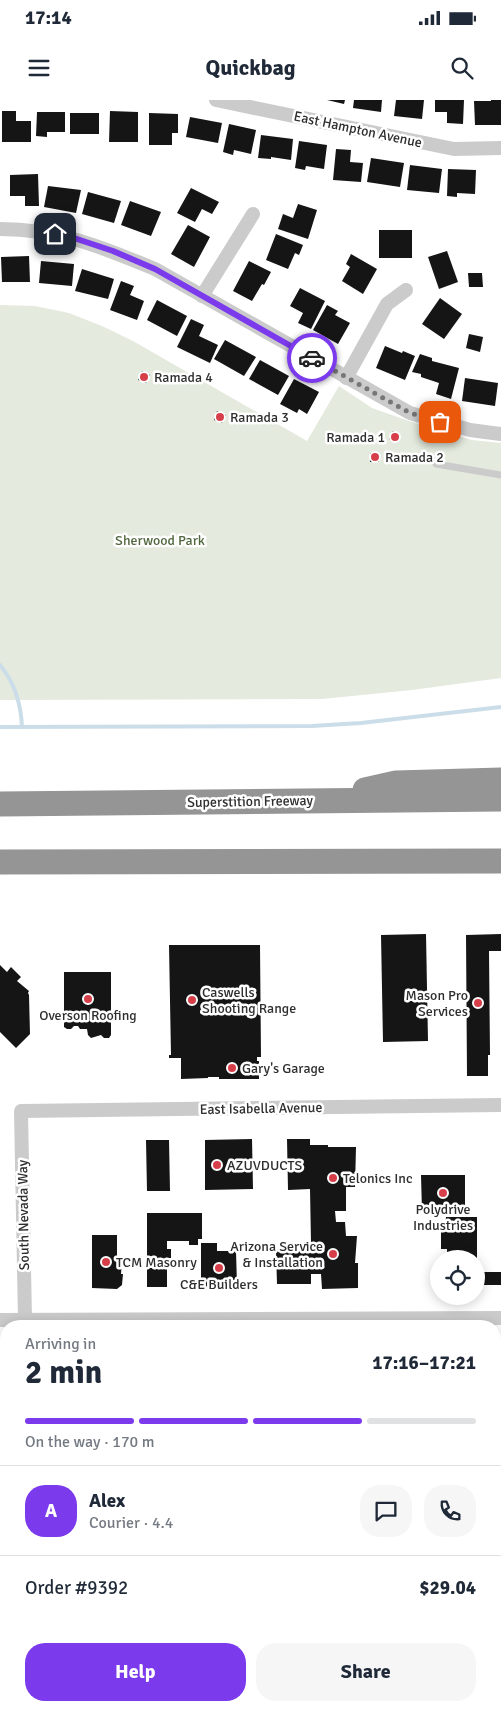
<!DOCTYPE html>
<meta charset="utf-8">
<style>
:root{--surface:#fff;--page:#f6f6f7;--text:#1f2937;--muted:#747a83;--line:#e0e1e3;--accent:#7c3aed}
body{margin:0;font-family:Signika,sans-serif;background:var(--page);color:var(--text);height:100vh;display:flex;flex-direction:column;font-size:19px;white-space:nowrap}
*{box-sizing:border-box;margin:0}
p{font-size:16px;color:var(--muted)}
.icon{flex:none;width:28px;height:28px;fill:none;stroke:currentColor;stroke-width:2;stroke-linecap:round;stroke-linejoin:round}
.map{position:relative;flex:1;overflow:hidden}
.panel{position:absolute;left:0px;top:1220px;width:501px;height:391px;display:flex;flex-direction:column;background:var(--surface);border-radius:20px 20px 0 0;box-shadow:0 2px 12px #0003}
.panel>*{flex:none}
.tools{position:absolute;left:430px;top:1150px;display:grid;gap:10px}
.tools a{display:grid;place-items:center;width:55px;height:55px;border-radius:50%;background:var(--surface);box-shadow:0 2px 12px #0003;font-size:25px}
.pin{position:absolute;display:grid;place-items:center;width:42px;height:42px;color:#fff;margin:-21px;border-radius:10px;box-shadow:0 2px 8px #0006}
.courier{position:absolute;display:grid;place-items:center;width:50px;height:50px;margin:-25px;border:4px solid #7c3aed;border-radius:50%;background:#fff;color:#222;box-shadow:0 1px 6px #0007}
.head em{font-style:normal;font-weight:700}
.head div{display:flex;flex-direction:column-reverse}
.head{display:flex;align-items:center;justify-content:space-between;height:85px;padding:0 25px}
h1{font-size:32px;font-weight:700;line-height:38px}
.bar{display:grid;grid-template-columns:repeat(4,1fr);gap:8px 5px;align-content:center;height:60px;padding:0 25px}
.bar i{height:6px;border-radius:4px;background:var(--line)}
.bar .current{background:var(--accent)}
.bar p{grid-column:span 4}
.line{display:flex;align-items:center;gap:12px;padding:0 25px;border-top:1px solid var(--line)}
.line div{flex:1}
.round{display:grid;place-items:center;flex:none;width:52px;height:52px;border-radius:20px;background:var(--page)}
.cta{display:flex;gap:10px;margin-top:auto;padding:10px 25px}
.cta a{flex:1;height:58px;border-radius:20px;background:var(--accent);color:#fff;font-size:20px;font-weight:700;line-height:58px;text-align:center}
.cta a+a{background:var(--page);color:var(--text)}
.status{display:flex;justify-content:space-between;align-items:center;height:35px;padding:0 25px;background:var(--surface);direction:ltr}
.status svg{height:14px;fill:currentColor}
header{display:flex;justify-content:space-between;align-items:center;height:65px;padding:0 25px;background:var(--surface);font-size:22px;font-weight:700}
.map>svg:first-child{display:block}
.green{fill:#e4eadd}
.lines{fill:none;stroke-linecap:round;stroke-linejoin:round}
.stream{stroke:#cbdde9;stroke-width:4}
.building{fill:#151515}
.service{stroke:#cbcbcb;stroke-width:7}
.minor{stroke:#cbcbcb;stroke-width:14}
.motorway{stroke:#959595;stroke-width:25}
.done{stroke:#777;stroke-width:5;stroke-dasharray:0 9}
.route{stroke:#7c3aed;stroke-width:6}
.poi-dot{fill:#d63f49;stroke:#fff;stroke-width:2}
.labels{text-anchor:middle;stroke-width:5;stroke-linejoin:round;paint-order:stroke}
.street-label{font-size:14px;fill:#2e2e2e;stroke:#fff}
.poi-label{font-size:14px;fill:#2e2e2e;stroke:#fff;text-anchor:start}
.park-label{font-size:14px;fill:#51663f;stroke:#fff}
</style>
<div class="status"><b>17:14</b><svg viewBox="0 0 49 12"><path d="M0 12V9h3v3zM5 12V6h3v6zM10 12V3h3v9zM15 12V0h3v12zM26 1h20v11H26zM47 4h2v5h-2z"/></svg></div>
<header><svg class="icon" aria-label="menu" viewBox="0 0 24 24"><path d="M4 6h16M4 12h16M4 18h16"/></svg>Quickbag<svg class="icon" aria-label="search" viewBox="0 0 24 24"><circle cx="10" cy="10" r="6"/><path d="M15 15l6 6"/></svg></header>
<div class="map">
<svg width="501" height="1611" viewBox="0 0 501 1611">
<rect width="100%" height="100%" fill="#fff"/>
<polygon class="green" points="0,205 35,206 69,213 102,226 133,241 307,341 339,286 372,308 409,321 472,340 501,343 501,578 412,590 322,599 0,600"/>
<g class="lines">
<g class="stream">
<path d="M0 565C15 583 21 604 22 627"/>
<polyline points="0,627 312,626 361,623 501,607"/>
</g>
</g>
<g class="building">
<polygon points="327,0 345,0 344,4"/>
<polygon points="354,0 382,0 381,12 353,8"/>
<polygon points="396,0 424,0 422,19 394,16"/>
<polygon points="435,0 464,0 463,24 447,23 447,12 435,12"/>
<polygon points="491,0 501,0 501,25 475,25 474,1 491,1"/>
<polygon points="2,11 16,11 16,21 31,21 31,42 2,42"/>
<polygon points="110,11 138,12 138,42 109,42"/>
<polygon points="37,12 65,12 65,32 47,32 47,37 36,36"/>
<rect x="70" y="13" width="29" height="21"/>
<polygon points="149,13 178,14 178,33 172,33 172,45 149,45"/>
<polygon points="190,17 222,23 218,43 186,37"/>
<polygon points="229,24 256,30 251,54 234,50 233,55 223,52"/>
<polygon points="261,35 293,39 291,60 271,57 271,59 258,58"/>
<polygon points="299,41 327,45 324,69 306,66 305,70 295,68"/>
<polygon points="336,49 351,50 350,62 363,63 361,82 333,80"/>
<polygon points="371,58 404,63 400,87 367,82"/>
<polygon points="410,65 442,69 439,93 407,90"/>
<polygon points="448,69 476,70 475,94 457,93 457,97 447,96"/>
<polygon points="38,74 39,106 25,106 25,96 10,96 10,75"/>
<polygon points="48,86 81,90 76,113 44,107"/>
<polygon points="191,88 219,102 212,114 202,109 195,122 177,113"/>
<polygon points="88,92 121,101 114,123 82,114"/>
<polygon points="130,101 161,112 151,136 121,125"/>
<polygon points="298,104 317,110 308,139 278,129 283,114 293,118"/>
<polygon points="188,125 210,137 194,167 171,154"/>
<rect x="379" y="130" width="33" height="28"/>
<polygon points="276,134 303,145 299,155 295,153 288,169 266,160"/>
<polygon points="447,151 458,182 439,189 428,157"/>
<polygon points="351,154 377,169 363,194 342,181 350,167 346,164"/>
<polygon points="29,156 30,182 2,182 1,157"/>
<polygon points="41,161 74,164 72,186 39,183"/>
<polygon points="249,161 271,172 264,185 262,184 252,201 233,191"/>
<polygon points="82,169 114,179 108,199 75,191"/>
<polygon points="468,173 482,173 483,187 469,187"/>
<polygon points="121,181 134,186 130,195 144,201 137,220 110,210"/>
<polygon points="300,188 325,201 311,229 298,223 303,213 290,206"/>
<polygon points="440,198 462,214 444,239 422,224"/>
<polygon points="157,200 187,216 177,236 147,220"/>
<polygon points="327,205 338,211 335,215 350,223 338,244 313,230"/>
<polygon points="191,219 204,225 199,236 218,245 210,263 177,247"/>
<polygon points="469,234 483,237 480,252 466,248"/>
<polygon points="225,240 256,257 244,276 214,259"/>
<polygon points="385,246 402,253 403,251 415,256 405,280 376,268"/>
<polygon points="420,254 432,258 432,261 459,268 451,299 436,294 439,283 421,277 421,274 412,272"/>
<polygon points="260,260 289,276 278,295 249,279"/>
<polygon points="142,271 150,275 146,283 138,280"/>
<polygon points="465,278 498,283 495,306 462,301"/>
<polygon points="294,279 319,292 307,314 299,309 297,313 280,304"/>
<polygon points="217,311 226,315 222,323 214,320"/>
<polygon points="393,331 400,335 396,342 389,339"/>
<rect x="370" y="353" width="9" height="9"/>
<polygon points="426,834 428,941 383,942 381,835"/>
<polygon points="501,834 501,851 489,851 490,955 488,955 488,976 467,976 466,835"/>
<polygon points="169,845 260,845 261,957 257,957 257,961 259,961 259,979 219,979 219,977 208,977 208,978 181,979 181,958 169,958 169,955 171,955"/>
<polygon points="0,865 7,872 11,867 21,877 17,881 29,891 28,893 29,895 30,934 16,948 0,932"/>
<polygon points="64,872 111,872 111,935 109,938 104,938 101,935 91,938 88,935 87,929 80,929 78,926 74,926 71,929 67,929 64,927"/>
<polygon points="252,1039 253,1089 205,1090 205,1040"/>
<polygon points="287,1039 310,1039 310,1045 328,1045 328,1047 356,1047 355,1087 346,1087 346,1111 335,1111 336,1122 345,1122 346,1136 357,1136 355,1163 358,1163 358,1188 322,1189 321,1174 311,1174 311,1184 277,1184 276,1151 295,1151 295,1143 311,1143 310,1089 288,1090"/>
<polygon points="146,1040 169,1040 170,1091 147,1091"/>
<polygon points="421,1075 465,1075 465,1111 422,1112"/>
<polygon points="147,1113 202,1113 202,1139 198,1139 198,1145 189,1145 189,1141 167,1141 167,1149 171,1149 171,1158 167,1158 167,1187 147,1187"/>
<polygon points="446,1117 477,1117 477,1159 447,1159 447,1149 441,1149 441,1127 445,1127"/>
<polygon points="92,1135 117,1135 117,1162 122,1162 121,1174 123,1174 122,1185 117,1189 92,1188"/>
<polygon points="201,1143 217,1143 217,1151 236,1151 237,1185 218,1185 218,1187 201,1188"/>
<rect x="476" y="1172" width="25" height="13"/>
<rect x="0" y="1426" width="6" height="47"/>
<rect x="0" y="1512" width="6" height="46"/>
<polygon points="495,1547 501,1547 501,1589 499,1592 501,1595 498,1598 501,1600 501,1611 465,1611 465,1605 495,1605"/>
<polygon points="180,1605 228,1605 228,1611 191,1611 191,1607 180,1607"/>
<polygon points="318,1605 359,1605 359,1611 320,1611 320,1609 318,1609"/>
<polygon points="398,1605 440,1605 440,1608 438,1608 438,1610 399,1611"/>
</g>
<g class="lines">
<polyline class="service" points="436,364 501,375"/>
<g class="minor">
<polyline points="216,0 454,49 501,48"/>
<path d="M0 129C59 129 102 147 155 169L410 313 470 330 501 334"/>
<polyline points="202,196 253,114"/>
<polyline points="346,278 387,204 406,190"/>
<polyline points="0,1220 501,1218"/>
<polyline points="25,1220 21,1011 501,1005"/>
<polyline points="495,1488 501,1488"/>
<polyline points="155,1611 155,1605"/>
</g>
<g class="motorway">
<polyline points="365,690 396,683 501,680"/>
<polyline points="0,704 501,699"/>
<polyline points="0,762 501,761"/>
</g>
</g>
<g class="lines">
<polyline class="done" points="312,258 410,313 440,322"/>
<polyline class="route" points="55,134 71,137 113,151 155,169 312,258"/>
</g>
<g class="poi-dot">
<circle cx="144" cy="277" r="5"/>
<circle cx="220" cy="317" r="5"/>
<circle cx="395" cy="337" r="5"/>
<circle cx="375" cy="357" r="5"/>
<circle cx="88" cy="899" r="5"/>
<circle cx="192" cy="900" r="5"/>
<circle cx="478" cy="903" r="5"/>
<circle cx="232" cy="968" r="5"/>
<circle cx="217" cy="1065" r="5"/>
<circle cx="333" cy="1078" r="5"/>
<circle cx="443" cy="1093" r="5"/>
<circle cx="333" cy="1154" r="5"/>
<circle cx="106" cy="1162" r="5"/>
<circle cx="219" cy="1168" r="5"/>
</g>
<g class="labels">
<g class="street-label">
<text transform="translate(358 29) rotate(12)" y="5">East Hampton Avenue</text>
<text transform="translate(250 701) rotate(-1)" y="5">Superstition Freeway</text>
<text transform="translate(261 1008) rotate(-1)" y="5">East Isabella Avenue</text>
<text transform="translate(23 1115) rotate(-91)" y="5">South Nevada Way</text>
</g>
<g class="poi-label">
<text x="154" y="282">Ramada 4</text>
<text x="230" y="322">Ramada 3</text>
<text x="385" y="342" text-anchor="end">Ramada 1</text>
<text x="385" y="362">Ramada 2</text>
<text x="202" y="897">Caswells<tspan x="202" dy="16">Shooting Range</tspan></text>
<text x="468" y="900" text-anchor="end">Mason Pro<tspan x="468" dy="16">Services</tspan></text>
<text x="88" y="920" text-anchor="middle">Overson Roofing</text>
<text x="242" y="973">Gary's Garage</text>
<text x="227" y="1070">AZUVDUCTS</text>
<text x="343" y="1083">Telonics Inc</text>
<text x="443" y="1114" text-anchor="middle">Polydrive<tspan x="443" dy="16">Industries</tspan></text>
<text x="323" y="1151" text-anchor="end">Arizona Service<tspan x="323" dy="16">&amp; Installation</tspan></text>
<text x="116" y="1167">TCM Masonry</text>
<text x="219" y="1189" text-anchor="middle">C&amp;E Builders</text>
</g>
<g class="park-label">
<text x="160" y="445">Sherwood Park</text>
</g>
</g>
</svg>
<div class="tools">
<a><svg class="icon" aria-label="locate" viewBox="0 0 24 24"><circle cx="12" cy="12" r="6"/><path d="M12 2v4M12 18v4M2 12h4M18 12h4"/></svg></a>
</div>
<div class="pin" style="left:440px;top:322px;background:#ea580c"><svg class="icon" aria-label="bag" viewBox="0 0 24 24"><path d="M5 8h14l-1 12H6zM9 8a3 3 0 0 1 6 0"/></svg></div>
<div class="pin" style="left:55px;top:134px;background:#1f2937"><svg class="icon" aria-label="home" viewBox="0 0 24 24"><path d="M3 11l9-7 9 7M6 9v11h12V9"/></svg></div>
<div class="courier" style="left:312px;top:258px"><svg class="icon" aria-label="car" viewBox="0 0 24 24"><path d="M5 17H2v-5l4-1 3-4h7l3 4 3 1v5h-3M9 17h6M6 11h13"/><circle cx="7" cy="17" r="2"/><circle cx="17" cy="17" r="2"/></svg></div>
<section class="panel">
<div class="head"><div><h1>2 min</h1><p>Arriving in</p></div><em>17:16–17:21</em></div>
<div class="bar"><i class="current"></i><i class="current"></i><i class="current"></i><i></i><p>On the way · 170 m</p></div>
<div class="line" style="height:90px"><b class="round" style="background:var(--accent);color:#fff">A</b><div><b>Alex</b><p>Courier · 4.4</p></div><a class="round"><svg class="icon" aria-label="chat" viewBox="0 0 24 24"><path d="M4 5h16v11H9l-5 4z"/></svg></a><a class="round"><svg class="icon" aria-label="phone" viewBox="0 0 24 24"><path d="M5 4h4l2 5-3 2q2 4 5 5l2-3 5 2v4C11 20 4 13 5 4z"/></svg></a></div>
<div class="line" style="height:65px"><div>Order #9392</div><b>$29.04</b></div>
<div class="cta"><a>Help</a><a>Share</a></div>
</section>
</div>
